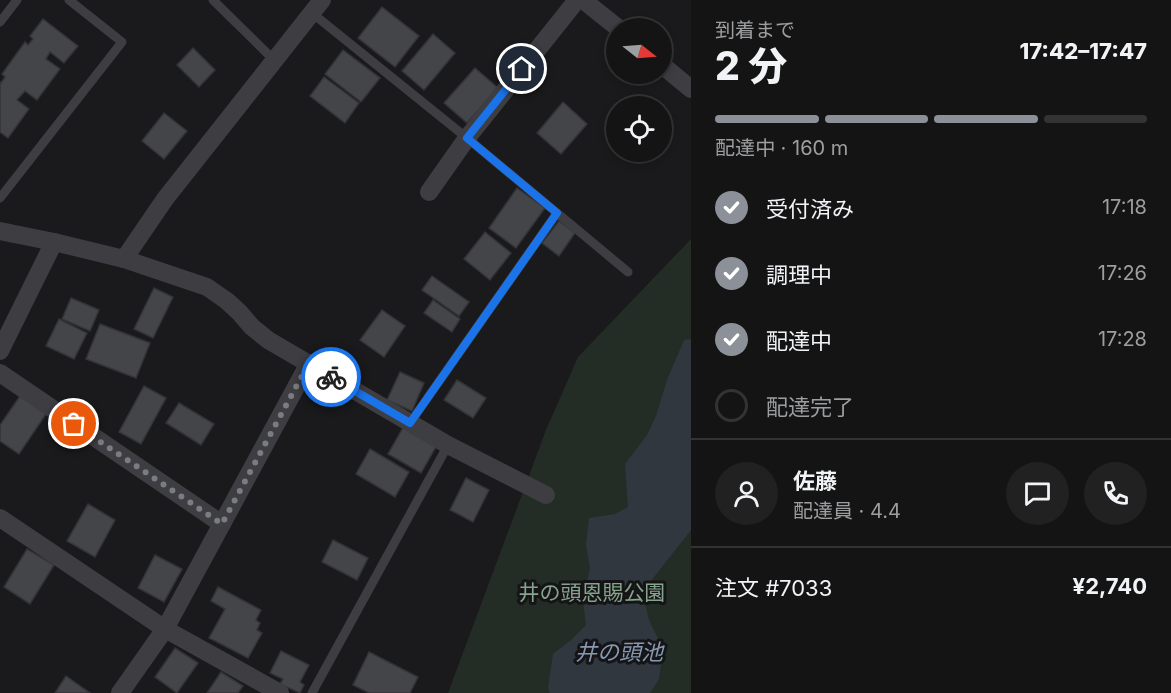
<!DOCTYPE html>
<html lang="ja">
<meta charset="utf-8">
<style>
:root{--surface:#141415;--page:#212122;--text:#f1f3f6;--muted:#9d9ea0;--line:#333334;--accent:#8c9099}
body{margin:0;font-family:Inter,"Noto Sans JP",sans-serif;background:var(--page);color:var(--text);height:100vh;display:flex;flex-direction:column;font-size:22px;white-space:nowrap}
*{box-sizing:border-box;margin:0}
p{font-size:20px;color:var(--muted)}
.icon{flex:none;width:33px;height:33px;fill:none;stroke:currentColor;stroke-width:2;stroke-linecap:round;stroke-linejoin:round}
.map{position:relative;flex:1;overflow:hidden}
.side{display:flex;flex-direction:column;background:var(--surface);width:480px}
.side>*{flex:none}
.needle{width:39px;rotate:107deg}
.fabs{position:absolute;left:606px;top:18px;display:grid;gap:12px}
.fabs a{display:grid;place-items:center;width:66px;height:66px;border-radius:50%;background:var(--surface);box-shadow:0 3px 9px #0003,0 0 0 2px var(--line);font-size:30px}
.pin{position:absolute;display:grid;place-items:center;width:51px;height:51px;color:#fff;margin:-26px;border:3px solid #fff;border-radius:50%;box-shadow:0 2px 6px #0007}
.courier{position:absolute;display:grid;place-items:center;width:60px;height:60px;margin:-30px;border:4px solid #1a73e8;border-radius:50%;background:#fff;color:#222;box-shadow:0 2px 8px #0007}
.overview em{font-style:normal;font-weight:800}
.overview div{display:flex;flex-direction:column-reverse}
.overview{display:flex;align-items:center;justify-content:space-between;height:102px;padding:0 24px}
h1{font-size:39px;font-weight:800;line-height:45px}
.bar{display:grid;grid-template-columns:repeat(4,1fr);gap:9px 6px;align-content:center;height:72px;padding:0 24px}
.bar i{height:8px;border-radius:4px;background:var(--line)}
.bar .on{background:var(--accent)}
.bar p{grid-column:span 4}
.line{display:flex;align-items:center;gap:15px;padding:0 24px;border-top:2px solid var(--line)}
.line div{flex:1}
.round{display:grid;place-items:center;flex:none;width:63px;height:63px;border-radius:32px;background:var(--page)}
ol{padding:0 24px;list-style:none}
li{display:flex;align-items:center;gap:18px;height:66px}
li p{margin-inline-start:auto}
li .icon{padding:6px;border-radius:50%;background:var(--accent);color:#fff;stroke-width:4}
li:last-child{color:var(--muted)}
li i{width:33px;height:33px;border:3px solid var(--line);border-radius:50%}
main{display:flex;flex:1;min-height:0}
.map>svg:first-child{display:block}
.green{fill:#242c26}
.water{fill:#30373f}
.building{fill:#444549;stroke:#343438;stroke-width:1.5}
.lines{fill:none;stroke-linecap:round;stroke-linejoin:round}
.service{stroke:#3d3d42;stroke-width:9}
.minor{stroke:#3d3d42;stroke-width:18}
.done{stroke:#7a7c83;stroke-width:6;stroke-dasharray:0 10.8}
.route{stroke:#1a73e8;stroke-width:8}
.labels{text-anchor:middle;stroke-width:6;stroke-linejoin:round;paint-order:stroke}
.park-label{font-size:21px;fill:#86a38b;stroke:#151517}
.water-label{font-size:22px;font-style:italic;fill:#8799b2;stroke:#151517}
</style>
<main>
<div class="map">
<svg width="691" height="693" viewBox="0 0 691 693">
<rect width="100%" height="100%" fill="#1a1a1c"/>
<polygon class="green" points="691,239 691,693 448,693 546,430 578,357"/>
<polygon class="water" points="691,339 691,530 654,577 643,595 649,620 663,649 659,679 650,693 550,693 548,688 553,654 571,640 586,625 583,600 590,568 586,545 589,518 615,514 628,507 625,464 647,435 656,416 667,380 684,340"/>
<g class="building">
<polygon points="382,7 419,36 395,67 358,38"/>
<polygon points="43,19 78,46 64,63 50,52 46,59 60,69 37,100 25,91 17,100 29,109 8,138 0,132 0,82 1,83 5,77 2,74 25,42 28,45 33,39 30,36"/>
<polygon points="433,34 455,53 424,90 402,71"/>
<polygon points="193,48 215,70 199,87 177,65"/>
<polygon points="343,50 380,78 361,102 325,74"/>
<polygon points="475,68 498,88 467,123 444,103"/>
<polygon points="324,77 359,103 345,123 310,96"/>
<polygon points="563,102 587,124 561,154 537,133"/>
<polygon points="164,113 187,131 164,159 142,141"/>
<polygon points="517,188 545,208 516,248 489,228"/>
<polygon points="559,221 575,233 559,256 542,243"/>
<polygon points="485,232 511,253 490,280 464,259"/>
<polygon points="432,276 469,302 459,316 422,290"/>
<polygon points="154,288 173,297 153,338 134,329"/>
<polygon points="71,298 99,310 90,331 62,319"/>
<polygon points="433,300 460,319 452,332 424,313"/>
<polygon points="382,310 405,326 384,357 360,340"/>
<polygon points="59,319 87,333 74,359 46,346"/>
<polygon points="100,324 150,343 136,378 86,359"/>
<polygon points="400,372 424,383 412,411 387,400"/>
<polygon points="457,380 486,398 473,418 444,400"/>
<polygon points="144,386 166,398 141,444 119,432"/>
<polygon points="20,396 46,414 19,454 0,441 0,425"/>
<polygon points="179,403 214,424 201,445 166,423"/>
<polygon points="404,426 437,445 421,473 388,454"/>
<polygon points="370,449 409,472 395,497 356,474"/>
<polygon points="466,478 489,490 473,522 450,510"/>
<polygon points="88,504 115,520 95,557 67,541"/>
<polygon points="333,540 368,558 357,580 322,562"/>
<polygon points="27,549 54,565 30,604 4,587"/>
<polygon points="155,555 182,569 164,602 138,588"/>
<polygon points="218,587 261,610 256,620 260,623 257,630 262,633 248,658 209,638 225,609 211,601"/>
<polygon points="175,648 198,663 177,693 155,677"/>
<polygon points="281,651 309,665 300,682 304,685 300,693 280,684 283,679 270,673"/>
<polygon points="369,652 418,677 410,693 369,693 353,685"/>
<polygon points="221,672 243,686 238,693 207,693"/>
<polygon points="66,676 90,693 55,693"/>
</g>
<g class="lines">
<g class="service">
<polyline points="213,0 274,60"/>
<polyline points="312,13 467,138 628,272"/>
<polyline points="0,22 17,0"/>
<polyline points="0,198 122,42 69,0"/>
<polyline points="410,423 557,213"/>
<polyline points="312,693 448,445"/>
</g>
<g class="minor">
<polyline points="583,0 618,28"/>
<polyline points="662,65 691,89"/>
<polyline points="429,192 467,138 577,0"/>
<polyline points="0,231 54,242 124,259 207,287 227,301 239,312 252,327 268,340 448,445 546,495"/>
<polyline points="124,259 165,199 322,0"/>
<polyline points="0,351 54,242"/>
<polyline points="0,373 222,524"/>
<polyline points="0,518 165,629 280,693"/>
<polyline points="120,693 165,629 309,363"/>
</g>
</g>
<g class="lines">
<polyline class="done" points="74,424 222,524 309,363 331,377"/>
<polyline class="route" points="331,377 410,423 557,213 467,138 522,69"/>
</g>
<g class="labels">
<g class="park-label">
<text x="592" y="600">井の頭恩賜公園</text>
</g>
<g class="water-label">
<text x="619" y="660">井の頭池</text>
</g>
</g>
</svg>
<div class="fabs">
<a><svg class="needle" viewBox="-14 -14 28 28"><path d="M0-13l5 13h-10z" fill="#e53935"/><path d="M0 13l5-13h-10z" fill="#9d9ea0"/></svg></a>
<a><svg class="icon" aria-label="locate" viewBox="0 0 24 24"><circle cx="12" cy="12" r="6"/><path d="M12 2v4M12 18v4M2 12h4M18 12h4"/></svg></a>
</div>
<div class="pin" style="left:74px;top:424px;background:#ea580c"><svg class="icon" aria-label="bag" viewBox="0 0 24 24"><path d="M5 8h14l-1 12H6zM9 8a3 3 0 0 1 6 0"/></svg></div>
<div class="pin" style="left:522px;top:69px;background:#1f2937"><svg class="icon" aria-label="home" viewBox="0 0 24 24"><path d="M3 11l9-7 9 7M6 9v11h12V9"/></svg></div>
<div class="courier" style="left:331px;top:377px"><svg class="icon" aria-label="bike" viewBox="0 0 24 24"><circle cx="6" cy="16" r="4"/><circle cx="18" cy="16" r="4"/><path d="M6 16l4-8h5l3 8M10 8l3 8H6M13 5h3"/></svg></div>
</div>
<section class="side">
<div class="overview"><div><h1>2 分</h1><p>到着まで</p></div><em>17:42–17:47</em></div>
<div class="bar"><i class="on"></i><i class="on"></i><i class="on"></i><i></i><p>配達中 · 160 m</p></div>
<ol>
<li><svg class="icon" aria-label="check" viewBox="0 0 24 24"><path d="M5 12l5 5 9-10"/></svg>受付済み<p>17:18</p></li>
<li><svg class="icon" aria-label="check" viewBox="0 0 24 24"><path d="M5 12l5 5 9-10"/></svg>調理中<p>17:26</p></li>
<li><svg class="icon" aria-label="check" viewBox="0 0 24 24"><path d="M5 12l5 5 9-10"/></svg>配達中<p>17:28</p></li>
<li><i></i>配達完了</li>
</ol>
<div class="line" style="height:108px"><a class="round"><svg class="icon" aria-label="person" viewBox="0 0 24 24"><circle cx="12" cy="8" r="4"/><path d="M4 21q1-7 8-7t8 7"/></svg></a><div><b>佐藤</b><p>配達員 · 4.4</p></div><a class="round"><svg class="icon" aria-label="chat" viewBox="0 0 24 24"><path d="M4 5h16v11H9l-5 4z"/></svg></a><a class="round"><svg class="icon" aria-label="phone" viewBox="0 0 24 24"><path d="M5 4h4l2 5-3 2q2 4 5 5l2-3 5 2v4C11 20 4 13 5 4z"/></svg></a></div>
<div class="line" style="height:78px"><div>注文 #7033</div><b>¥2,740</b></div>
</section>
</main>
